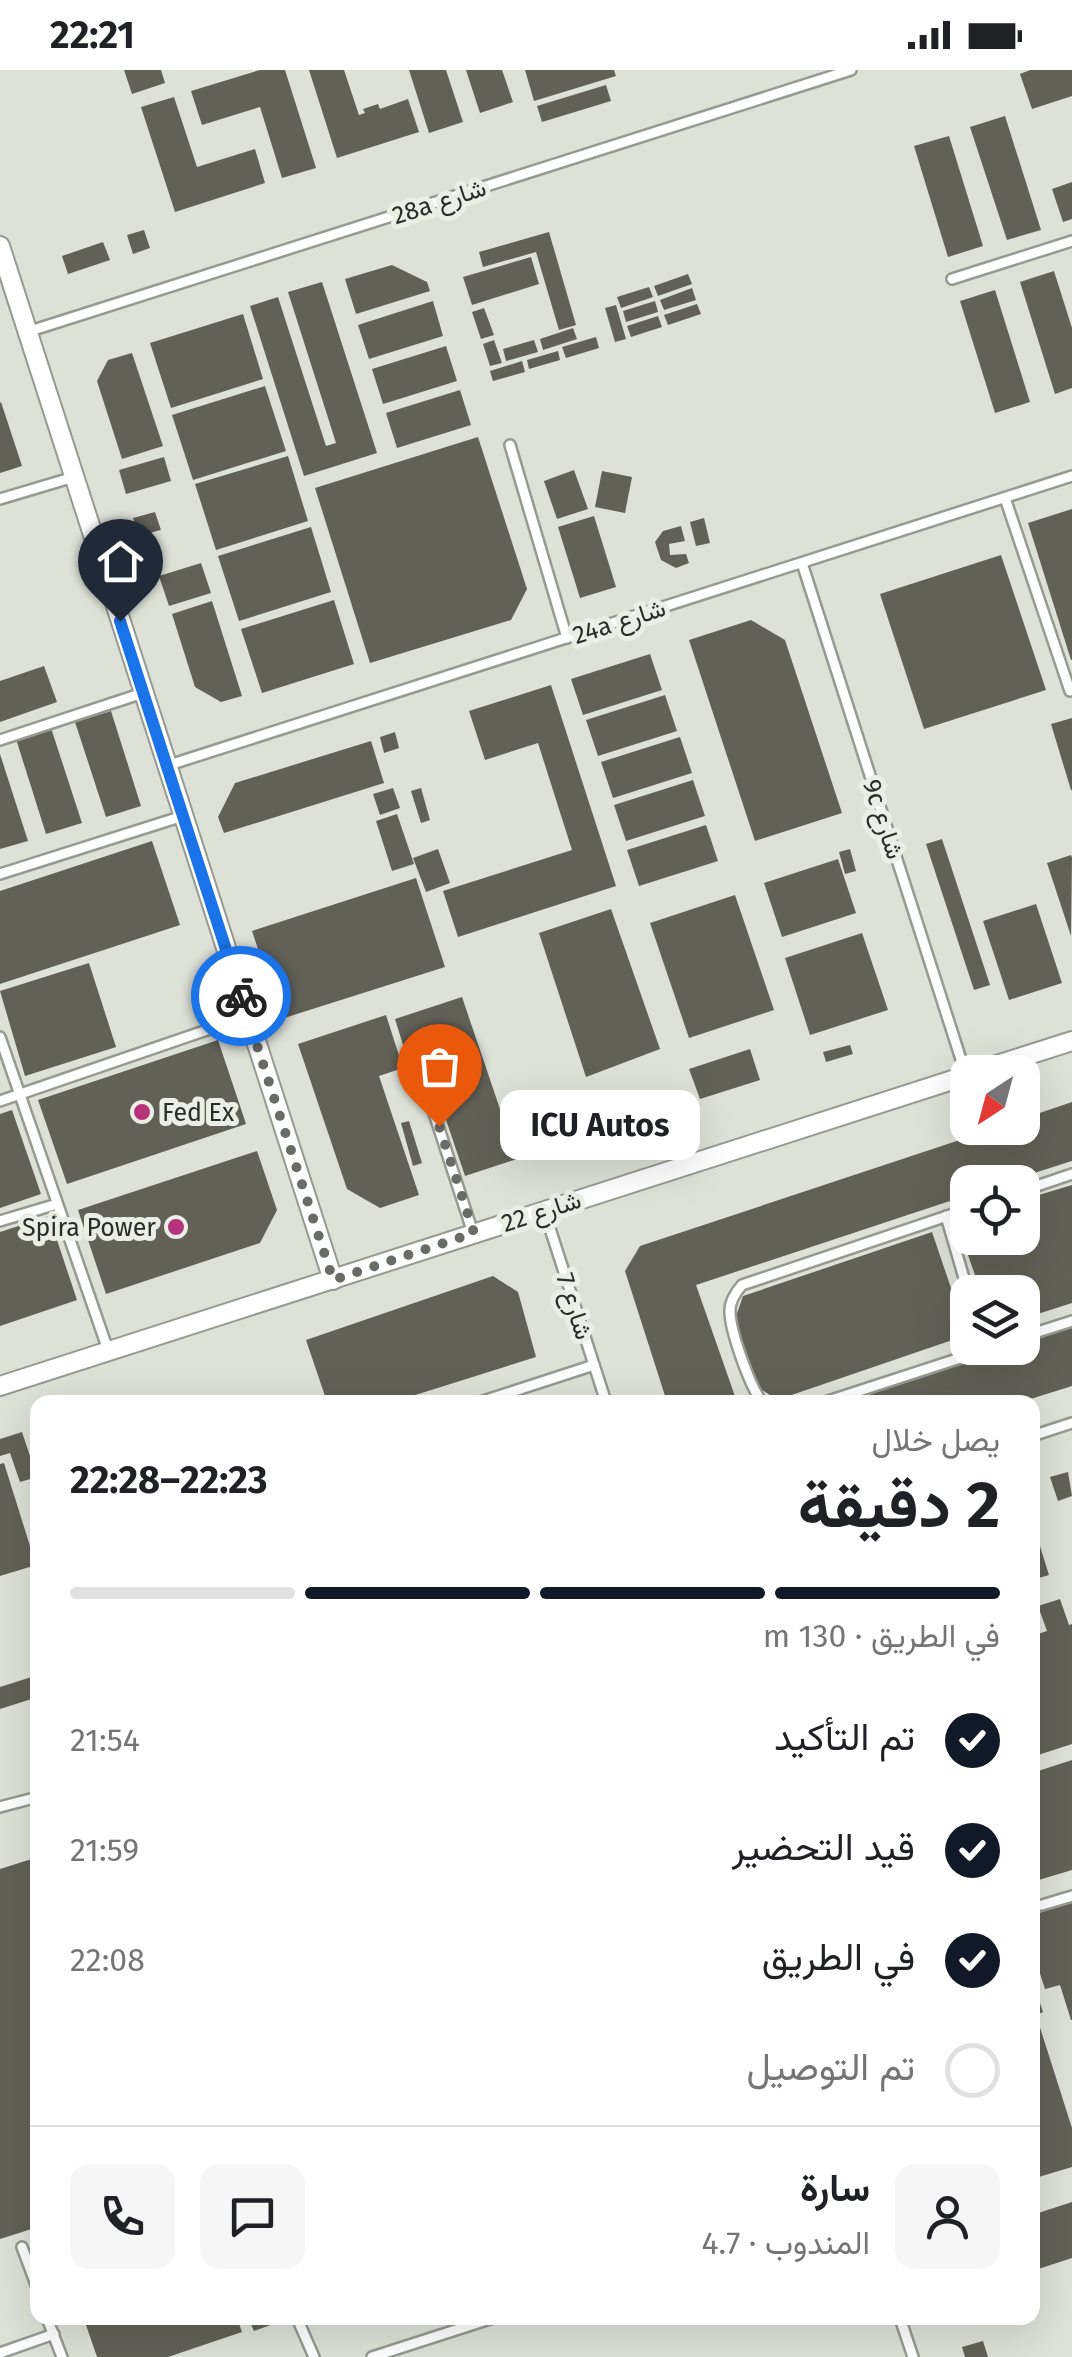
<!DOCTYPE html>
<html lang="ar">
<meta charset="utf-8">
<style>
:root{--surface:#fff;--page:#f6f6f6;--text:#202124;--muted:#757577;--line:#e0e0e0;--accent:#111827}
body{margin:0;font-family:"Fira Sans",Vazirmatn,sans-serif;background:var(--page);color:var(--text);direction:rtl;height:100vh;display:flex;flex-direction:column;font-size:38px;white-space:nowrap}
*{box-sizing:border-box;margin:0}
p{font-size:32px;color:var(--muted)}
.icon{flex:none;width:55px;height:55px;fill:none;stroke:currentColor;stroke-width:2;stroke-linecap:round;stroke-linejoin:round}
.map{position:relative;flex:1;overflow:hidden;direction:ltr}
.side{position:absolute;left:30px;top:1325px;width:1010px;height:930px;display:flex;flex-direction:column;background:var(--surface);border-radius:20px;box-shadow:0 10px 40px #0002;direction:rtl}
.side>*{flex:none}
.needle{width:65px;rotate:216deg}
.buttons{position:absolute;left:950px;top:985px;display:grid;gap:20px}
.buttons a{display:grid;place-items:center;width:90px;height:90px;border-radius:20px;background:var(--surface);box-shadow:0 10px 40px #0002;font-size:50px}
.pin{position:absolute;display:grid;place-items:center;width:85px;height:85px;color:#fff;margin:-102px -42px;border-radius:50% 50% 50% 0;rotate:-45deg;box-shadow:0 0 10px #0007}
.pin .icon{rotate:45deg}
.courier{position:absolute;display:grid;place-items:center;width:100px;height:100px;margin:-50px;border:8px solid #1a73e8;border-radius:50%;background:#fff;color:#222;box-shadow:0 2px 12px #0007}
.bubble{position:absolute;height:70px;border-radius:20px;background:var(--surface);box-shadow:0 10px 40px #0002;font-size:32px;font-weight:700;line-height:70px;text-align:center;direction:rtl}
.head em{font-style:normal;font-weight:700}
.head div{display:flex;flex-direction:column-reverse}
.head{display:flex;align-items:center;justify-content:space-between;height:170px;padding:0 40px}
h1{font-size:65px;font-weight:700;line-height:75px}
.bar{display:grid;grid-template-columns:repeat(4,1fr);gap:15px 10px;align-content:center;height:120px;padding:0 40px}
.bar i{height:12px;border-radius:8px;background:var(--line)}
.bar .selected{background:var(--accent)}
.bar p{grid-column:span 4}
.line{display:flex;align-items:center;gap:25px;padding:0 40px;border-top:2px solid var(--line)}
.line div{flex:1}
.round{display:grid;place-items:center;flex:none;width:105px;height:105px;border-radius:20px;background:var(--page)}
ol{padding:0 40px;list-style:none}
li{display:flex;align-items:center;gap:30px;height:110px}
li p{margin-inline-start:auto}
li .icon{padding:10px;border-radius:50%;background:var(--accent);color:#fff;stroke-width:4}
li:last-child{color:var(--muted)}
li i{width:55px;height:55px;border:5px solid var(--line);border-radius:50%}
.status{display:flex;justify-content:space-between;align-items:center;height:70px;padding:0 50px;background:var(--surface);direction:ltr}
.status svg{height:28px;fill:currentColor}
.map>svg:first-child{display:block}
.building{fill:#626158}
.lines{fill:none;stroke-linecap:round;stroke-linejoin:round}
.lane-casing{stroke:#969a91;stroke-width:14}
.street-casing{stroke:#969a91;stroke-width:22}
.lane{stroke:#fff;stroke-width:9}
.street{stroke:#fff;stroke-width:18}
.done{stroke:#696b66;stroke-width:10;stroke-dasharray:0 18}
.route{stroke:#1a73e8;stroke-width:12}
.poi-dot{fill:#b73379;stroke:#eaeee5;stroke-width:4}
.labels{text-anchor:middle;stroke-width:10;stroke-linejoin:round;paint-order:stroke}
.street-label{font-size:25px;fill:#2a2c28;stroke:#eaeee5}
.poi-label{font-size:25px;fill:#2a2c28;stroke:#eaeee5;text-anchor:start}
</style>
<div class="status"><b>22:21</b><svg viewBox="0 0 49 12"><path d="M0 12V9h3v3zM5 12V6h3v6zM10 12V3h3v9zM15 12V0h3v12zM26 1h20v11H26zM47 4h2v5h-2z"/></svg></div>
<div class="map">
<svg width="1072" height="2287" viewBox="0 0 1072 2287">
<rect width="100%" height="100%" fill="#dde1d8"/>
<g class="building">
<polygon points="124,0 161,0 165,13 132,24"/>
<polygon points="260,0 285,0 316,98 282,108 260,37 202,55 191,21"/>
<polygon points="309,0 344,0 359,45 365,43 363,39 378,34 380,39 408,29 419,62 337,88"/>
<polygon points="409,0 446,0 463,52 429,63"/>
<polygon points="466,0 502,0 513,32 480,43"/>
<polygon points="525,0 614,0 616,6 534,31"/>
<polygon points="1030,0 1072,0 1072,26 1032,39 1020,4"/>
<polygon points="606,15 611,31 542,52 537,36"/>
<polygon points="174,27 197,97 255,79 265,113 175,142 141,37"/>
<polygon points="1005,46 1041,160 1007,170 970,57"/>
<polygon points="949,66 983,176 948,187 914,76"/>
<polygon points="1072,112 1072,149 1063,152 1052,119"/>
<polygon points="144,160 150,178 133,184 127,165"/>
<polygon points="549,162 576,255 559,260 536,182 483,197 479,182"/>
<polygon points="103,172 110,190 68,204 62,186"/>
<polygon points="531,187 539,214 472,235 463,207"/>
<polygon points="392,195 427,212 430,221 356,244 345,209"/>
<polygon points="1054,201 1072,258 1072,318 1055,324 1020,212"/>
<polygon points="688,204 692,214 658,226 654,216"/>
<polygon points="322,212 377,383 304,406 250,236 278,227 326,376 336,373 288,222"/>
<polygon points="649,217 653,227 621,238 617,227"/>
<polygon points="692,218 696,230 664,240 660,230"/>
<polygon points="995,220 1030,332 995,343 960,231"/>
<polygon points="433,231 443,266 369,289 358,255"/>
<polygon points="655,231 658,242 626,252 623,241"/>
<polygon points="697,234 701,244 668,255 664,245"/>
<polygon points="616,235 626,269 615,272 605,238"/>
<polygon points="484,238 494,265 481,269 472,242"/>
<polygon points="243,244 263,309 171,338 150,273"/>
<polygon points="658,246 662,257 631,267 627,256"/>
<polygon points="573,258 577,269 543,280 540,269"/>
<polygon points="596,267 599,278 566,288 562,277"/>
<polygon points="494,270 502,293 490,296 483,274"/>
<polygon points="534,270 538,282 506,291 503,279"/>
<polygon points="446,276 457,311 383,334 372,299"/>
<polygon points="558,281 560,290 529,299 527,290"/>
<polygon points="132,283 163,376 122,389 97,311 108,290"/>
<polygon points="522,291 525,302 493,311 490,301"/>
<polygon points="265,316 286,381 193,410 172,345"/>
<polygon points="460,320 471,355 397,378 386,343"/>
<polygon points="1,332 22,396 0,403 0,333"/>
<polygon points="478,367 527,519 511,550 370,593 315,418"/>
<polygon points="288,386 308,451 216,480 195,414"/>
<polygon points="164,387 171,411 126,424 119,400"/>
<polygon points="574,400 588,439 557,449 544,411"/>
<polygon points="602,401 632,407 625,443 595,437"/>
<polygon points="1072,439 1072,590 1071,590 1028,453"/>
<polygon points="155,442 161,460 149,463 156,486 146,489 133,448"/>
<polygon points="594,446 616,517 580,528 558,457"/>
<polygon points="704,448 710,473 696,476 690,452"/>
<polygon points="681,456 685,471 669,474 670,485 686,484 689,493 676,498 661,490 655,472 663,461"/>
<polygon points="311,457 331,522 239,551 218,486"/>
<polygon points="1001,485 1046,620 924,659 880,524"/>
<polygon points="201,493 211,523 169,536 159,506"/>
<polygon points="334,530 354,594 262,623 241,559"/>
<polygon points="212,531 242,626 221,632 195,617 172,544"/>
<polygon points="751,550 785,570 842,743 755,771 689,570"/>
<polygon points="650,584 662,620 583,645 571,609"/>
<polygon points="44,596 57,632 0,652 0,611"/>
<polygon points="551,615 616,816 458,867 443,821 572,780 538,673 485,690 469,641"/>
<polygon points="665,625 677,661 598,686 586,650"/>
<polygon points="111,641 141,736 106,747 75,652"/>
<polygon points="1072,648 1072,720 1071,720 1051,654"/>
<polygon points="51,658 82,753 46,764 16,669"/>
<polygon points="395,662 399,678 384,683 380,667"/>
<polygon points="680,667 692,703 613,728 601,692"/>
<polygon points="371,671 384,713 224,763 218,747 235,713"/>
<polygon points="0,684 28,771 0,779"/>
<polygon points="693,710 705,746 626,771 614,735"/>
<polygon points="393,718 400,738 380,745 373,724"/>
<polygon points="421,718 430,750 421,753 411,721"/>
<polygon points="397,744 414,794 392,801 376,751"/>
<polygon points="706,755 718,791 639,816 627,780"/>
<polygon points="942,769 990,915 974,920 926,774"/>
<polygon points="152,771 180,855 0,914 0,821"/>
<polygon points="438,779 450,813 426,822 413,788"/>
<polygon points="850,779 856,801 845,804 839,782"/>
<polygon points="1071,785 1072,788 1071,866 1047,793"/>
<polygon points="838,789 856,843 782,867 764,813"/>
<polygon points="416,808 445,897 281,949 252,861"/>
<polygon points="735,825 774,940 689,968 650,853"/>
<polygon points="1036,834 1062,913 1009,930 983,851"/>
<polygon points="611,839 660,979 586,1007 539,863"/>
<polygon points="862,863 888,940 810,965 785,888"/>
<polygon points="89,893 116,977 25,1006 0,921"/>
<polygon points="462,927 517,1089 465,1106 420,973 404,978 395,949"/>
<polygon points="386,945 403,998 379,1006 419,1125 380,1138 347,1119 298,974"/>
<polygon points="218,970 246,1054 67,1114 38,1030"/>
<polygon points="850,975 853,984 826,992 823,982"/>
<polygon points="750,979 760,1010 700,1029 689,999"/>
<polygon points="1072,1032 1072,1091 1006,1112 968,1112 968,1125 696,1215 737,1332 667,1332 625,1201 640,1176 996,1058 1022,1058 1022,1049"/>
<polygon points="12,1040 41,1124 0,1138 0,1044"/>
<polygon points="409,1051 422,1093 413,1096 401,1053"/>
<polygon points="257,1081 277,1140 260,1173 106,1224 78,1140"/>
<polygon points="1072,1115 1072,1233 1022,1249 1022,1222 981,1222 956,1151 968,1148 968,1168 1022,1168 1022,1130"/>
<polygon points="49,1146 77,1230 0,1256 0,1162"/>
<polygon points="932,1162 967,1265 777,1330 755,1315 734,1252 743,1226"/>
<polygon points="493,1206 518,1222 536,1287 393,1332 327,1332 306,1270"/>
<polygon points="1072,1258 1072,1316 1021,1332 845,1332 1012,1278 1022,1278 1022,1274"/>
<polygon points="22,1362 37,1407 20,1412 10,1383 0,1386 0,1369"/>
<polygon points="4,1393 36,1495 0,1506 0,1394"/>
<polygon points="1068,1402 1072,1426 1058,1431 1050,1407"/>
<polygon points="1039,1473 1049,1505 1032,1510 1032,1475"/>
<polygon points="1060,1529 1069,1555 1072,1554 1072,1674 1032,1687 1032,1566 1047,1561 1038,1536"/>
<polygon points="38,1605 38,1627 0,1639 0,1617"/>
<polygon points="1072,1690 1072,1800 1032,1812 1032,1703"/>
<polygon points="38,1787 38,2157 0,2169 0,1799"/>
<polygon points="1072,1833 1072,1950 1071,1950 1060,1915 1045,1919 1032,1879 1032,1845"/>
<polygon points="1039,1930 1043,1942 1036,1945 1072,2058 1072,2097 1032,2109 1032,1932"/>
<polygon points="1072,2132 1072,2188 1032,2201 1032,2145"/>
<polygon points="98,2248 237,2248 242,2262 168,2287 97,2287 85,2252"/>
<polygon points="256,2248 290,2248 254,2261 249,2250"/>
<polygon points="983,2271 988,2287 965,2287 962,2277"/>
</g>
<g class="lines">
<defs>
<g id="lane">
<polyline points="952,209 1072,171"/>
<polyline points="27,262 851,0"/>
<polyline points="510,375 567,568"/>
<polyline points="1005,428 1070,621"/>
<polyline points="0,429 74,407"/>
<polyline points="802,493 966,1005"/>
<polyline points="0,670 143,623"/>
<polyline points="166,696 1072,406"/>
<polyline points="0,804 183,746"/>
<polyline points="0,967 108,1280"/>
<polyline points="417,991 473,1163"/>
<polyline points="0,1031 248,946"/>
<polyline points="1022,1121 1072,1104"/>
<polyline points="544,1140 606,1332"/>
<polyline points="946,1146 968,1222"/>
<polyline points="0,1151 57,1134"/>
<polyline points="1022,1267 1072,1251"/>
<polyline points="480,1332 594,1295"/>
<path d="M762 1332C750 1317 731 1263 730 1243 729 1232 735 1223 742 1215L968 1139"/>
<polyline points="825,1332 991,1278"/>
<polyline points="1032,1366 1072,1353"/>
<polyline points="0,1737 38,1727"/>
<polyline points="1042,1835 1072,1826"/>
<polyline points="22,2177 38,2220"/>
<polyline points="47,2248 62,2287"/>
<polyline points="297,2248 314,2287"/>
<polyline points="900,2248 913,2287"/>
<polyline points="0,2283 54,2264"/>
<polyline points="372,2287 493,2248"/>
</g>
<g id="street">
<polyline points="0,176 333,1210"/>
<polyline points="975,1002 1072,971"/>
<polyline points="0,1316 968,1005"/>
</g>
</defs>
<use href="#lane" class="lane-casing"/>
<use href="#street" class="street-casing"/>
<use href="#lane" class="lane"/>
<use href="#street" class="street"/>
</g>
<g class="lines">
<polyline class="done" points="241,926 333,1210 474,1163 439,1056"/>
<polyline class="route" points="120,551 241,926"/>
</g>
<g class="poi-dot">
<circle cx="142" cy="1042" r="10"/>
<circle cx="176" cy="1157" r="10"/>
</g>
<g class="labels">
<g class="street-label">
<text transform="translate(439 131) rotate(-18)" y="9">28a شارع</text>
<text transform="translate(619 551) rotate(-18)" y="9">24a شارع</text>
<text transform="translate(884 749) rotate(72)" y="9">9c شارع</text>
<text transform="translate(541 1141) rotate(-18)" y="9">شارع 22</text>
<text transform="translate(575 1236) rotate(72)" y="9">شارع 7</text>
</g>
<g class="poi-label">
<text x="162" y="1051">Fed Ex</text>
<text x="156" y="1166" text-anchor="end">Spira Power</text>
</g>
</g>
</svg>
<div class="buttons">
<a><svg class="needle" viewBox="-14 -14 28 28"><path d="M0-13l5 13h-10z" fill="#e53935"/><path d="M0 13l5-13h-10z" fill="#757577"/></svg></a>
<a><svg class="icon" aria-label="locate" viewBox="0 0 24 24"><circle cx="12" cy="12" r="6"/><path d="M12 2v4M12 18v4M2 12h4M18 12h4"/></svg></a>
<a><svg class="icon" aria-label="layers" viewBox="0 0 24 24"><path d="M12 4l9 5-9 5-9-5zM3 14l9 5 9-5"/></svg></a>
</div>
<div class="pin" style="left:439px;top:1056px;background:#ea580c"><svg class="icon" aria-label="bag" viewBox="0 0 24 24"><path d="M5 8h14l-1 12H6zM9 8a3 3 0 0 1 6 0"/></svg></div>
<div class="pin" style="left:120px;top:551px;background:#1f2937"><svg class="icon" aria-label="home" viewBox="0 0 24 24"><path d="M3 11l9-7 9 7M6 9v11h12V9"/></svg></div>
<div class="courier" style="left:241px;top:926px"><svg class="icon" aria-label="bike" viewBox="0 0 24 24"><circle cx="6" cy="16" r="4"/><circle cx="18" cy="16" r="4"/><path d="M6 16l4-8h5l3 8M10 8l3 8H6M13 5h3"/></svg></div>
<div class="bubble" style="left:500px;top:1020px;width:200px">ICU Autos</div>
<section class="side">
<div class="head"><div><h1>2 دقيقة</h1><p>يصل خلال</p></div><em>22:23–22:28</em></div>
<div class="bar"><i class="selected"></i><i class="selected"></i><i class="selected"></i><i></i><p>في الطريق · 130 m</p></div>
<ol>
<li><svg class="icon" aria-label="check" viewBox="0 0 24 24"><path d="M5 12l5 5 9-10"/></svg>تم التأكيد<p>21:54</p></li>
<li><svg class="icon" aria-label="check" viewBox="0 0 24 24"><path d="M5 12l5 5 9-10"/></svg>قيد التحضير<p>21:59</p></li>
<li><svg class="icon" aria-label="check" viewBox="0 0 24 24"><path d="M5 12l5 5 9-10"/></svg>في الطريق<p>22:08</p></li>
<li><i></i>تم التوصيل</li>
</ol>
<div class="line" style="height:180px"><a class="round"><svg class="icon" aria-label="person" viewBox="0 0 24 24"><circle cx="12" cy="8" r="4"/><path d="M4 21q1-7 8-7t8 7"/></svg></a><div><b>سارة</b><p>المندوب · 4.7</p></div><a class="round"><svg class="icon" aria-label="chat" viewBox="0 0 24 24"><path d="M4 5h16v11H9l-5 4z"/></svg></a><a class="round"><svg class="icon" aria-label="phone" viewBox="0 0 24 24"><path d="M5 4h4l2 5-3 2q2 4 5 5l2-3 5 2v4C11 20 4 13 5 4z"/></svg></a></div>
</section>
</div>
